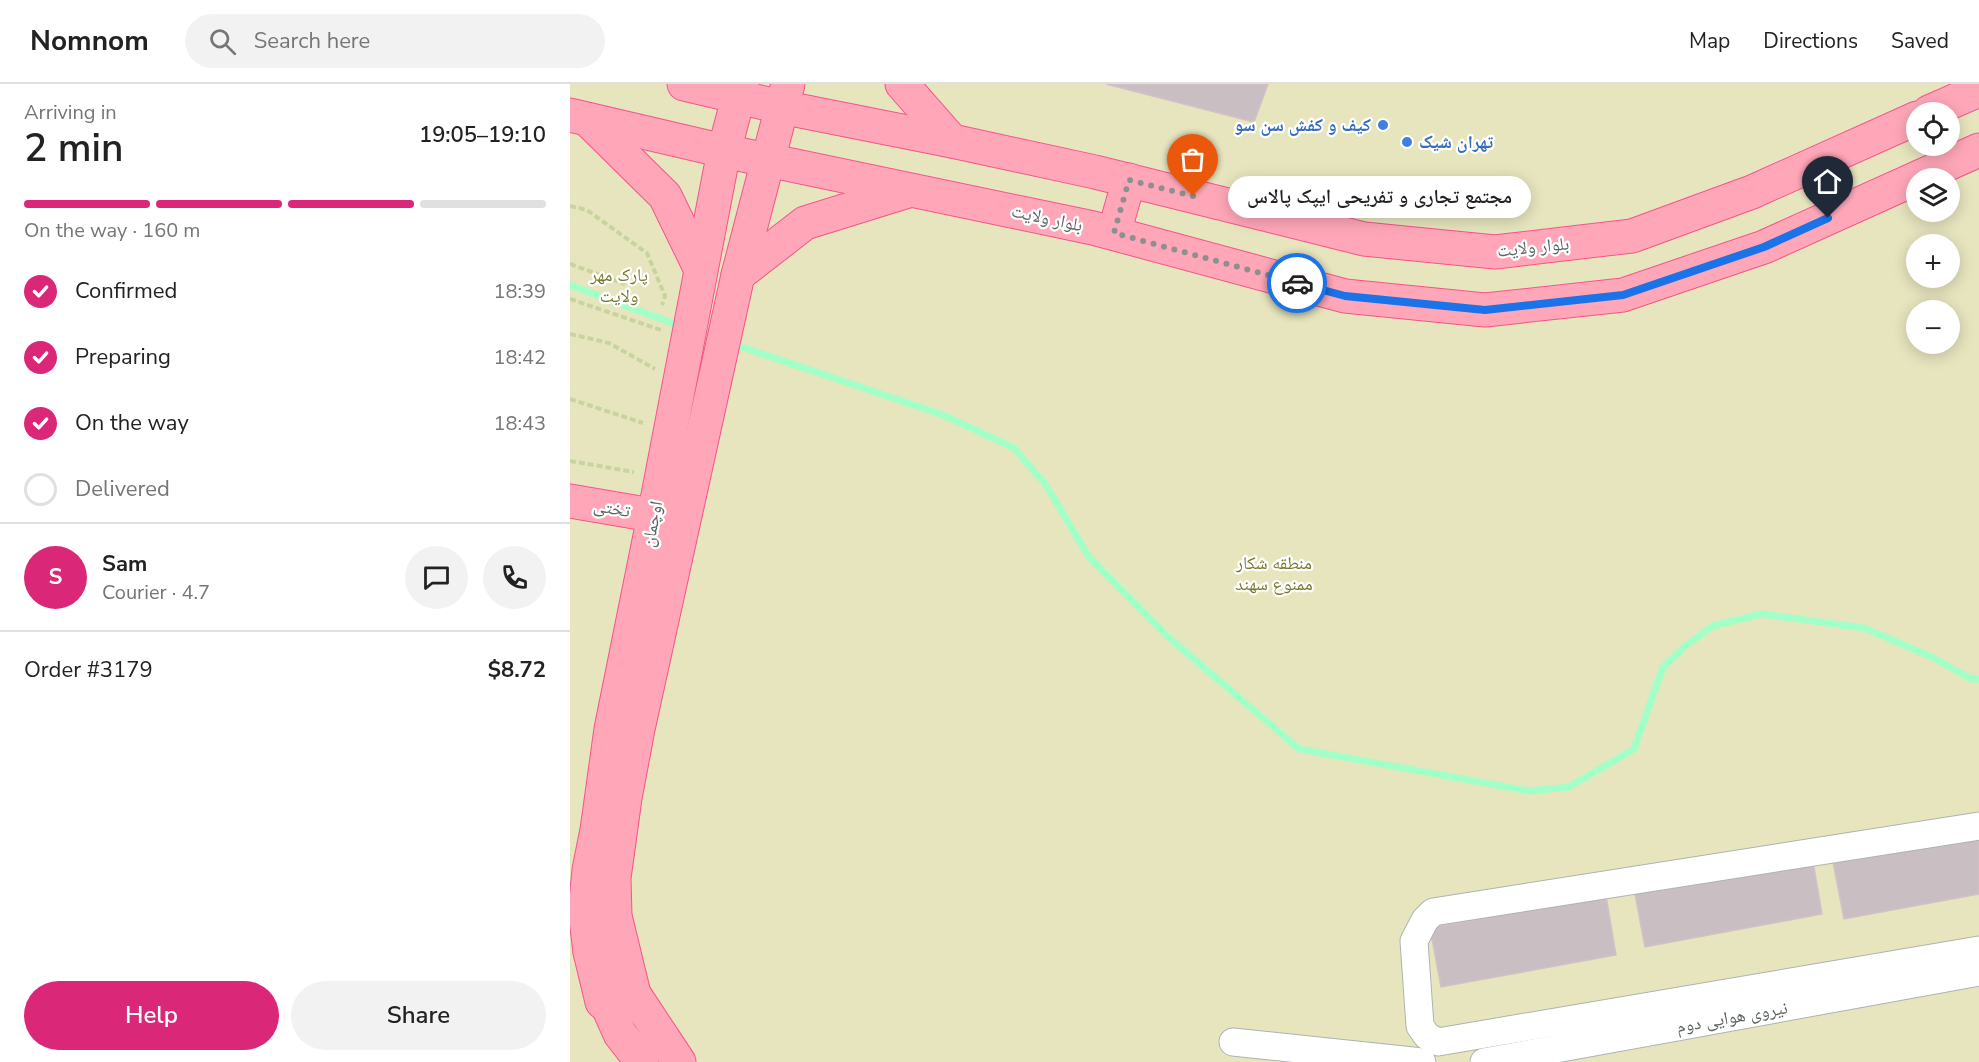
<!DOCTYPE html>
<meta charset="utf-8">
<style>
:root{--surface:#fff;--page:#f2f2f2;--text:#222;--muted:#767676;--line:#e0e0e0;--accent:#db2777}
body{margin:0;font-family:"Nunito Sans","Noto Naskh Arabic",sans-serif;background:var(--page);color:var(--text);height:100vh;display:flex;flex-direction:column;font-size:22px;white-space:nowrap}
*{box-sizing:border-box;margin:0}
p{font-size:20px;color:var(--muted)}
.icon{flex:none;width:33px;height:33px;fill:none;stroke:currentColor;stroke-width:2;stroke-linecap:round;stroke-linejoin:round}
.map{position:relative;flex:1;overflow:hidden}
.side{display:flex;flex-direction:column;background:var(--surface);width:570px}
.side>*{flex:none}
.fabs{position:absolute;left:1336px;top:18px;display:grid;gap:12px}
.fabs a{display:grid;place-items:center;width:54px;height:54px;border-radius:50%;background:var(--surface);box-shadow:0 3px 15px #0003;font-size:30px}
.pin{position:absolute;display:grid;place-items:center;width:51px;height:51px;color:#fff;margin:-62px -26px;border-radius:50% 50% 50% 0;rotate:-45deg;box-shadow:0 0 6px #0007}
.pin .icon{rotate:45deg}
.courier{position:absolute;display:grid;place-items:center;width:60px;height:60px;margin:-30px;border:4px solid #1a73e8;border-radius:50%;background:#fff;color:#222;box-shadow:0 2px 8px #0007}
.bubble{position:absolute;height:42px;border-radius:21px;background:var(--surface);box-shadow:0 3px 15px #0003;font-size:20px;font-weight:600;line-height:42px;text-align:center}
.headline em{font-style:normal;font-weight:600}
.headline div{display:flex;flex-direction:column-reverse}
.headline{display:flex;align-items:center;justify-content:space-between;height:102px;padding:0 24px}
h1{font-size:39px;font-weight:600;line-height:45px}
.bar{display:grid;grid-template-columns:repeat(4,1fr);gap:9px 6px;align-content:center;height:72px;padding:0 24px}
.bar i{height:8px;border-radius:4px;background:var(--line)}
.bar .selected{background:var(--accent)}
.bar p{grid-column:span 4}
.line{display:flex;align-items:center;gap:15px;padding:0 24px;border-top:2px solid var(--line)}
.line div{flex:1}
.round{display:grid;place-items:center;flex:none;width:63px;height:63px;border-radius:32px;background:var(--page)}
ol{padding:0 24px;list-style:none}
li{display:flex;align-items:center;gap:18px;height:66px}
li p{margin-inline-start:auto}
li .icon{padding:6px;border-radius:50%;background:var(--accent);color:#fff;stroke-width:4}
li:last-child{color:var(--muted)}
li i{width:33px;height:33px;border:3px solid var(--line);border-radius:50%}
.primary-button{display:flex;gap:12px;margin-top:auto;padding:12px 24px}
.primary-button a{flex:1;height:69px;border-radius:36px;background:var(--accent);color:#fff;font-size:24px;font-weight:600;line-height:69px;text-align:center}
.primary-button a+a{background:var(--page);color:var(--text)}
header{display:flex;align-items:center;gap:36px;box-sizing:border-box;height:84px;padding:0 30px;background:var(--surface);border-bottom:2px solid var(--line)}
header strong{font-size:28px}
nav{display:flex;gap:33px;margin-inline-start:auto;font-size:21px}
.search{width:420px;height:54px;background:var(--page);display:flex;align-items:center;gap:15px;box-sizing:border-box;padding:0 21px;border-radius:33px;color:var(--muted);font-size:22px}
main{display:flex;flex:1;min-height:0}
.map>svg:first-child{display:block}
.green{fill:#e7e5be;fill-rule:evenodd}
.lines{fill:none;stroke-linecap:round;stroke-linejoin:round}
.stream{stroke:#a2ffc7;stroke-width:7}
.building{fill:#c9bfc2;stroke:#d3c1c7;stroke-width:1.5}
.minor-casing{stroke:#acb4b1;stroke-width:29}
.major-casing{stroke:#f65488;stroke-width:35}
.path{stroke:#c8d49e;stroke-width:4;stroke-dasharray:6 3;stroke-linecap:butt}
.minor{stroke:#fff;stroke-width:27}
.major{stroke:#ffa7b9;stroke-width:33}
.done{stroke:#8e908f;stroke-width:6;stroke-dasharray:0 10.8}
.route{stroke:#1a73e8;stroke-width:8}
.shop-dot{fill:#3f7fe0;stroke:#fff;stroke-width:2}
.labels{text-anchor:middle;stroke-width:4.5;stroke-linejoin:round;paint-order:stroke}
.shop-label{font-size:18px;font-weight:bold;fill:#366cbe;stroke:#fff;text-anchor:end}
.street-label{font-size:18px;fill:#5b6460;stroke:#fff}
.park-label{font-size:18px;fill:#79792e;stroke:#fff}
</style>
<header>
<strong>Nomnom</strong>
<div class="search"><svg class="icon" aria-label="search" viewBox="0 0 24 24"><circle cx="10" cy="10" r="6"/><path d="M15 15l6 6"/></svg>Search here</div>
<nav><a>Map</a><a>Directions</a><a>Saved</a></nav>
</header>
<main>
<section class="side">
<div class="headline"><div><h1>2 min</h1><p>Arriving in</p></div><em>19:05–19:10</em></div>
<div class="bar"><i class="selected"></i><i class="selected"></i><i class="selected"></i><i></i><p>On the way · 160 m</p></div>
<ol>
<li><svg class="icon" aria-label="check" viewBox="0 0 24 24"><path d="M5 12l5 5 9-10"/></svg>Confirmed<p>18:39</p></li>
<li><svg class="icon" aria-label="check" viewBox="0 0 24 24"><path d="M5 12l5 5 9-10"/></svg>Preparing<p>18:42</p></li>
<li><svg class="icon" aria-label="check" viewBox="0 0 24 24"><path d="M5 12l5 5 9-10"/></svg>On the way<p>18:43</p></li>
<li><i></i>Delivered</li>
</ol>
<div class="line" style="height:108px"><b class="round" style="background:var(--accent);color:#fff">S</b><div><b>Sam</b><p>Courier · 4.7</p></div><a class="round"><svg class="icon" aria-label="chat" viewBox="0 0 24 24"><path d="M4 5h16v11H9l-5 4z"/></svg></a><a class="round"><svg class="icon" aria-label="phone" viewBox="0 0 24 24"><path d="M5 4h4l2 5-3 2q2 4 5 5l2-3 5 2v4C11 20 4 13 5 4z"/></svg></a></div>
<div class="line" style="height:78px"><div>Order #3179</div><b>$8.72</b></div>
<div class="primary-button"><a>Help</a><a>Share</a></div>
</section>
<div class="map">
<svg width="1409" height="978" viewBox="0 0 1409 978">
<rect width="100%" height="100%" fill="#eee3e6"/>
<path class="green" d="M0 0H1409V978H0ZM1347 28H1380V62H1347ZM1347 94H1380V128H1347ZM1347 160H1380V194H1347ZM1347 226H1380V260H1347Z"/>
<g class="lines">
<g class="stream">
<polyline points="0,201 110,242"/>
<polyline points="160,259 373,331 444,364 476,401 519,473 596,551 729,665 959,707 999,703 1064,665 1093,583 1114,563 1143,542 1191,530 1294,544 1364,574 1401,595 1409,595"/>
</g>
</g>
<g class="building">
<polygon points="536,0 698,0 684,38"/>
<polygon points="1409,751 1409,810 1274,835 1263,778"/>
<polygon points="1242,772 1252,830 1075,863 1064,805"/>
<polygon points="1036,812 1046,871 871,903 860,844"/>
</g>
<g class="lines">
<defs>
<g id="minor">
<polyline points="1409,742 863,828 855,836 844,857 850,942 857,952 868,958 1409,866"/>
<polyline points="663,958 852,978"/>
<polyline points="914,978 1409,888"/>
</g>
<g id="major">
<polyline points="114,0 211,23 382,57 525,88 794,155 925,168 1062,152 1182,108 1347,34"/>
<polyline points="332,0 382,57"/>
<polyline points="1359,28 1409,6"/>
<polyline points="0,31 154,67 523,144 775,212 915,226 1053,211 1194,163 1409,66"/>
<polyline points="18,36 95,112 130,184"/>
<polyline points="544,149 559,96"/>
<polyline points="168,191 235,139 338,107"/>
<polyline points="0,417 105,435"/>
<polyline points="52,863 36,855 23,861 20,868 32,918 38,923 51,923 58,919 64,910 45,832 44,794 55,714 68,645 168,191 218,0"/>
<polyline points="20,868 15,827 19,786 27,746 41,645 84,432 154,67 172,0"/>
<polyline points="64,910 109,978"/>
<polyline points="38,923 50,950 72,978"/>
</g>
</defs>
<use href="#minor" class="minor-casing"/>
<use href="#major" class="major-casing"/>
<g class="path">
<polyline points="0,122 17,126 77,169 95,212 92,221"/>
<polyline points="0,180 55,200"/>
<polyline points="0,215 91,246"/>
<polyline points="0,250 39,259 85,285"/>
<polyline points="0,315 73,339"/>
<polyline points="0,377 64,388"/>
</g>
<use href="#minor" class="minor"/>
<use href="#major" class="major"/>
</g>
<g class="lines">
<polyline class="done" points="623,112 559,96 544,149 727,199"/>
<polyline class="route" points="727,199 775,212 915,226 1053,211 1194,163 1258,134"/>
</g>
<g class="shop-dot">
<circle cx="813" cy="41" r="6"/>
<circle cx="837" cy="58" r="6"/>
</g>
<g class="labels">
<g class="shop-label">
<text x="801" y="47">کیف و کفش سن سو</text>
<text x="849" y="64" text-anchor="start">تهران شیک</text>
</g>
<g class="street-label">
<text transform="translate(477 134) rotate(12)" y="6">بلوار ولایت</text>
<text transform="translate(963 163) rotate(-6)" y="6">بلوار ولایت</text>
<text transform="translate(42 424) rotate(10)" y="6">تختی</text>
<text transform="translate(82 440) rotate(-79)" y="6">اوچمان</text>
<text transform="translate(1162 933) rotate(-10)" y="6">نیروی هوایی دوم</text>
</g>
<g class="park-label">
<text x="49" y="197">پارک مهر<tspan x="49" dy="21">ولایت</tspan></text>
<text x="704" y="485">منطقه شکار<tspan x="704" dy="21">ممنوع سهند</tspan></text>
</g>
</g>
</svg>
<div class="fabs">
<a><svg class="icon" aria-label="locate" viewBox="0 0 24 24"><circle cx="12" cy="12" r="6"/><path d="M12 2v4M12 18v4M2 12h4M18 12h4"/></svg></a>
<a><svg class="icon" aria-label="layers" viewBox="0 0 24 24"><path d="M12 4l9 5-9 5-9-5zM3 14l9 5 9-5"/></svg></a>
<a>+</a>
<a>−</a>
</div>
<div class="pin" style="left:623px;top:112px;background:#ea580c"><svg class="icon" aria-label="bag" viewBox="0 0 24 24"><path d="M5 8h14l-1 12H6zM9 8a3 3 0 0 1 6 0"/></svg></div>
<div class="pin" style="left:1258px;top:134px;background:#1f2937"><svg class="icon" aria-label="home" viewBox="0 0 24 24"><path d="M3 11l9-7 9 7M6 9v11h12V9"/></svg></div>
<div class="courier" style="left:727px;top:199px"><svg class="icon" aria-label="car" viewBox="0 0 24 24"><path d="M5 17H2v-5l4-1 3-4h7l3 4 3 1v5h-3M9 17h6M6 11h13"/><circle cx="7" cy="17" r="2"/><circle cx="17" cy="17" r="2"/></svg></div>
<div class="bubble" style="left:658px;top:92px;width:303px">مجتمع تجاری و تفریحی ایپک پالاس</div>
</div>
</main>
